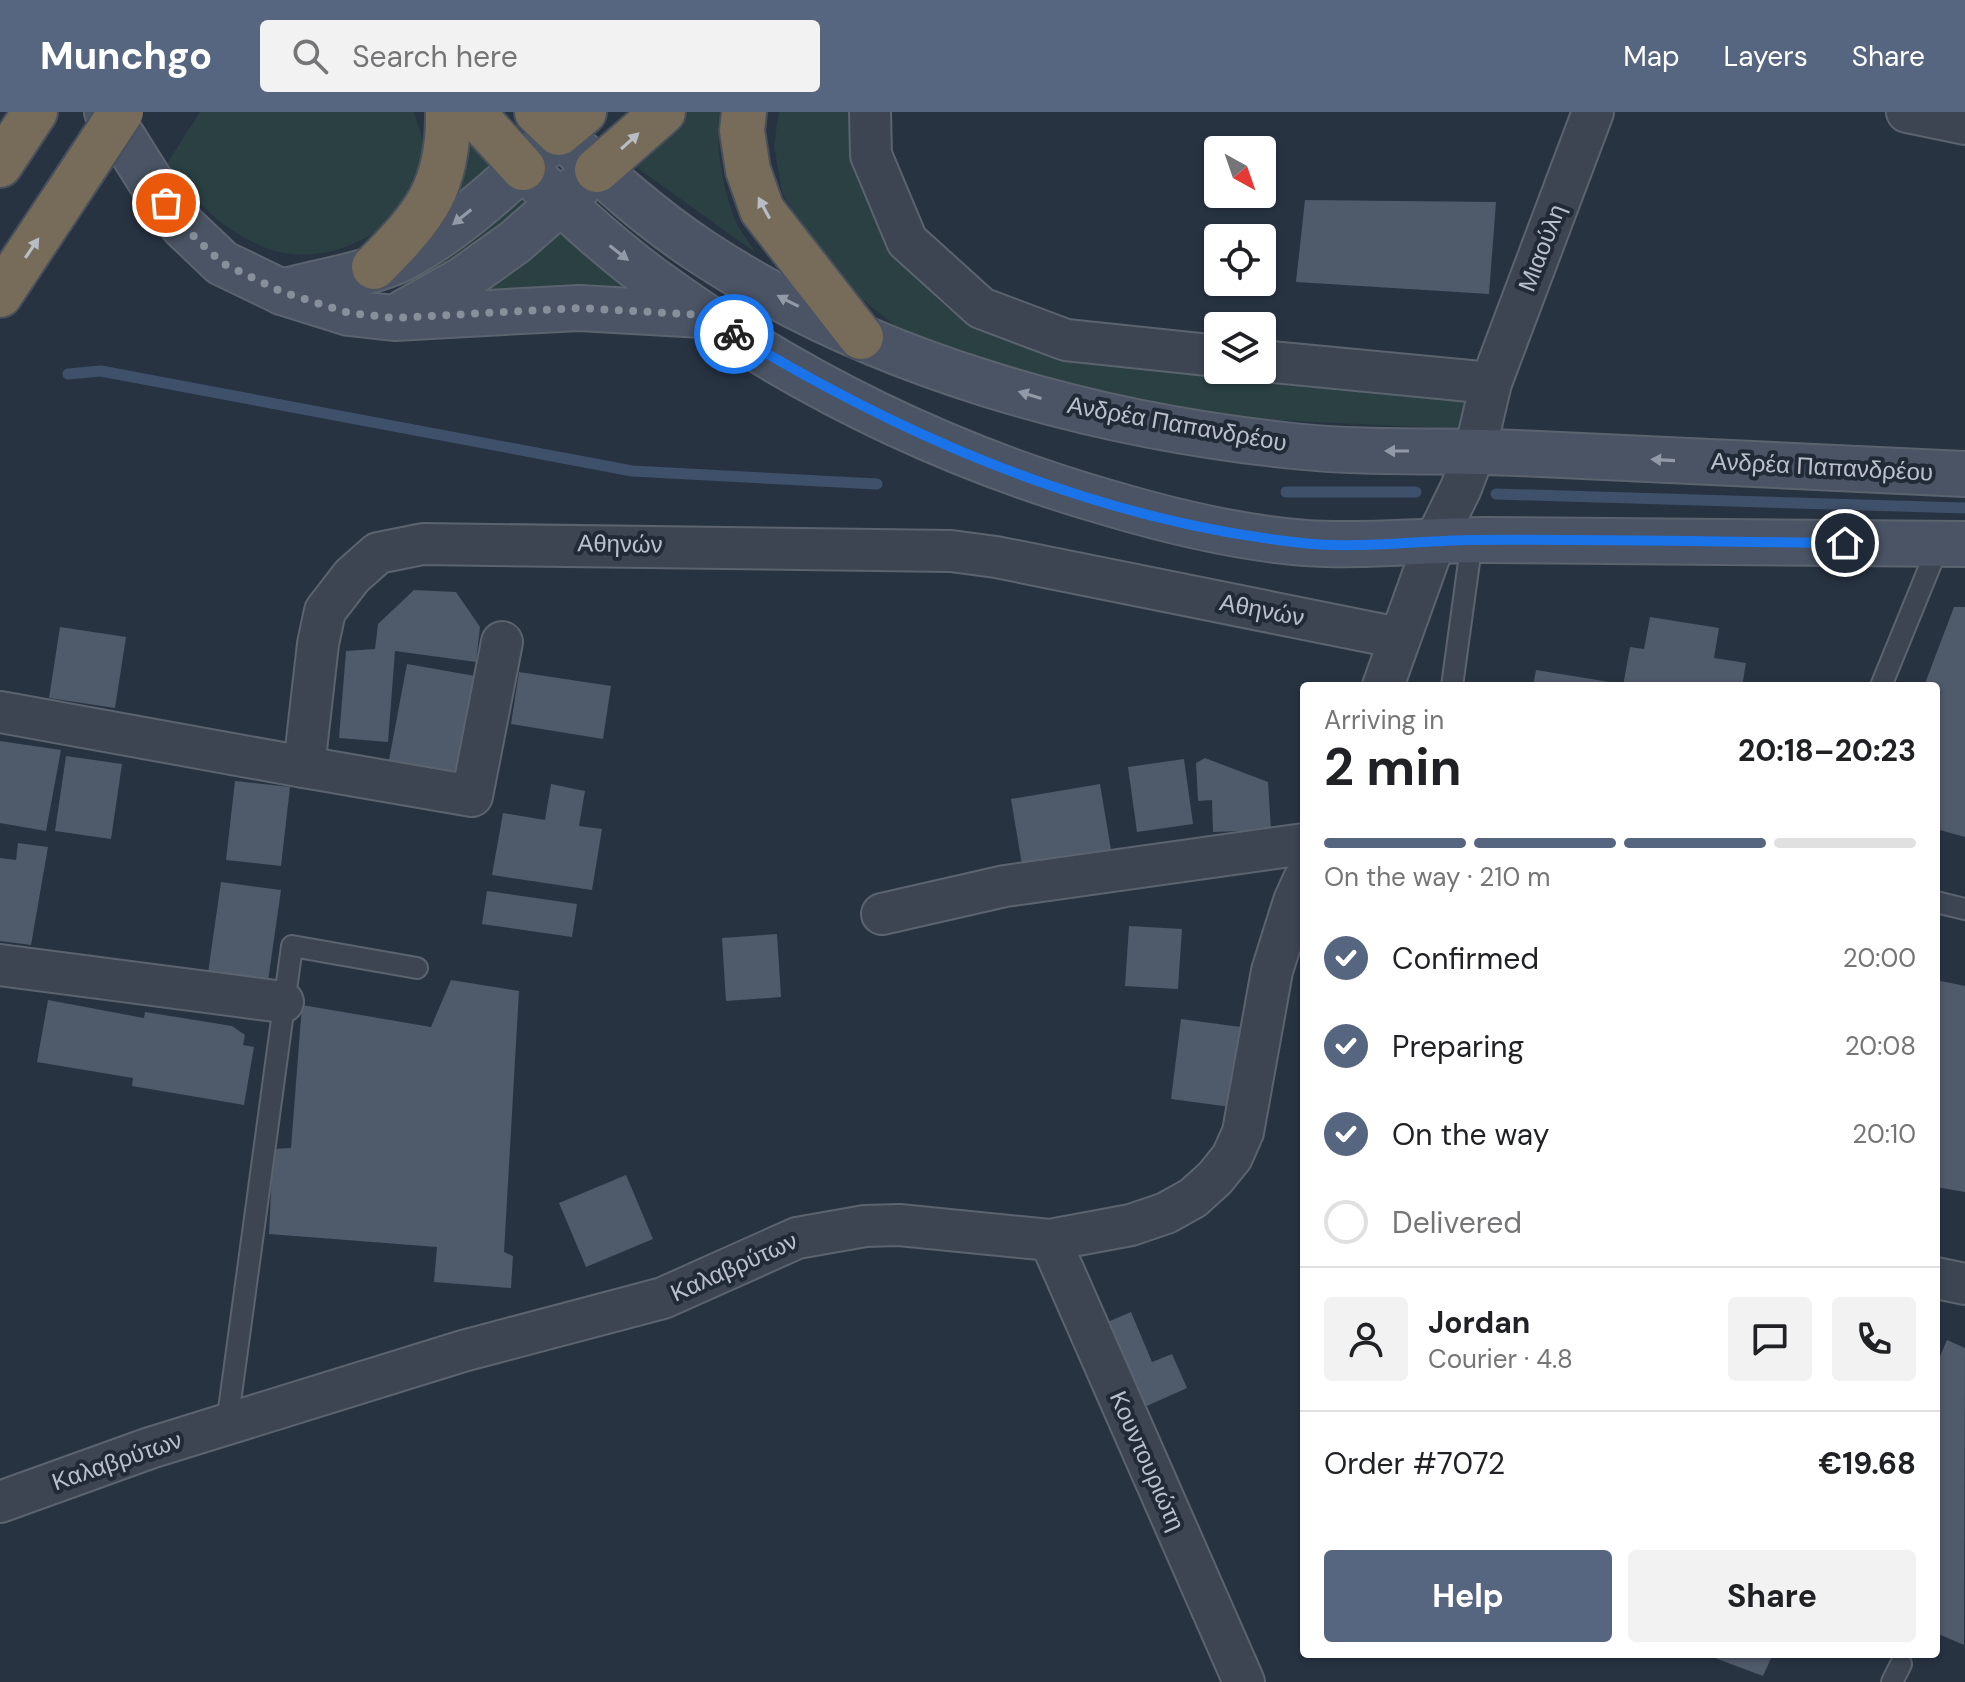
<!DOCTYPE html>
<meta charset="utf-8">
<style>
:root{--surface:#fff;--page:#f2f2f2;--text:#202124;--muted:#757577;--line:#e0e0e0;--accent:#566681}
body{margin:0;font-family:"DM Sans",sans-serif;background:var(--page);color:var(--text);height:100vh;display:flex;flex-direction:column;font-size:30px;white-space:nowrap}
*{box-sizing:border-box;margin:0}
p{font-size:26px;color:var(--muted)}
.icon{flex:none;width:44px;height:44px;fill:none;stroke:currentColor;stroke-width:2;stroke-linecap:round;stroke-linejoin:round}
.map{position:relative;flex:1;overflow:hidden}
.sheet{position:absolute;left:1300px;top:570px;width:640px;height:976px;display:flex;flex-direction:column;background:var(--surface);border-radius:8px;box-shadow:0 2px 6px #0004}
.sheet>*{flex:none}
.needle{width:52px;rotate:140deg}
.buttons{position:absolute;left:1204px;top:24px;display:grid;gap:16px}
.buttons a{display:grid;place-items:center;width:72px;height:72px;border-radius:8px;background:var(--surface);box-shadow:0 2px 6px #0004;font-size:40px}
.pin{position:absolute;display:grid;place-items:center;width:68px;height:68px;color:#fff;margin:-34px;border:4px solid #fff;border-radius:50%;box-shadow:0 2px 8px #0007}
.courier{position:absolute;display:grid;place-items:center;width:80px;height:80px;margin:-40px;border:6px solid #1a73e8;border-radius:50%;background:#fff;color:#222;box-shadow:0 2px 10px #0007}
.summary em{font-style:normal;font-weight:700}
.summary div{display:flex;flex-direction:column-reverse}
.summary{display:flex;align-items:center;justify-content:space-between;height:136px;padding:0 24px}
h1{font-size:52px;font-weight:700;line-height:60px}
.bar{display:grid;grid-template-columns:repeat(4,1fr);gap:12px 8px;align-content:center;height:96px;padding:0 24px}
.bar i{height:10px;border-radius:6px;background:var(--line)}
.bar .active{background:var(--accent)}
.bar p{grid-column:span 4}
.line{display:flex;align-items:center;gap:20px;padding:0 24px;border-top:2px solid var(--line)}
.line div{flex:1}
.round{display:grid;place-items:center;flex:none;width:84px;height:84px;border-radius:8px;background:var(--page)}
ol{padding:0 24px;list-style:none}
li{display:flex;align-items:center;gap:24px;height:88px}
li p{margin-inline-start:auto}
li .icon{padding:8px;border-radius:50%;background:var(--accent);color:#fff;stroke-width:4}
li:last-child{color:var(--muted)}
li i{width:44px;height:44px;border:4px solid var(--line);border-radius:50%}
.primary-button{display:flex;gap:16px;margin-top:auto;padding:16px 24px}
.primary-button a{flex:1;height:92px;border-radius:8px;background:var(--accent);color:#fff;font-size:32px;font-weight:700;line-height:92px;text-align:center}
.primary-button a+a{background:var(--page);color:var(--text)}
header{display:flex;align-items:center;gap:48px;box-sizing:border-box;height:112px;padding:0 40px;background:var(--accent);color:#fff}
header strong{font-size:38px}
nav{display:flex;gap:44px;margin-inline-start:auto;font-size:28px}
.search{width:560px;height:72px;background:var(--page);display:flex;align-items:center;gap:20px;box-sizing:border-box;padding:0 28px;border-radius:8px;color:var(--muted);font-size:30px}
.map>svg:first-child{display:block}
.green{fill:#2a4043}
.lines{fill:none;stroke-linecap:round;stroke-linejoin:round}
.stream{stroke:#3f506a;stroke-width:11}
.building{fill:#4f5a6a}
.service-casing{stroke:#5b636f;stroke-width:24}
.minor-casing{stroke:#5b636f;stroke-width:44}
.secondary-casing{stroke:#5b636f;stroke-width:48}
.motorway-casing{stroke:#47505c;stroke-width:48}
.service{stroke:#3d4552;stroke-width:20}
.minor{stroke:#3d4552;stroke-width:40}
.secondary{stroke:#4b5464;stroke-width:44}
.motorway{stroke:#776c5a;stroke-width:44}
.motorway-bridge-casing{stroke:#47505c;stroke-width:48;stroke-linecap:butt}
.motorway-bridge{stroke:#776c5a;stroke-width:44}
.oneway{fill:#b7bcc5}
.oneway2{fill:#939aa7}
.done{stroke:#878f9b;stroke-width:8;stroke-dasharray:0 14.4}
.route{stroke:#1a73e8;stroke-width:10}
.labels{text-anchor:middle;stroke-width:8;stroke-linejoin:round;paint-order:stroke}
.street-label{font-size:24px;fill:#bac0cb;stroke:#212a37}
</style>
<header>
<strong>Munchgo</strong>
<div class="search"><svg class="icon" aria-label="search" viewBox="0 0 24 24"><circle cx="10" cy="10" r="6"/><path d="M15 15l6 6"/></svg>Search here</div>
<nav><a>Map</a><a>Layers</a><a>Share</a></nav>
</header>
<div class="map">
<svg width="1965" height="1570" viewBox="0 0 1965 1570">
<rect width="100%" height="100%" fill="#283342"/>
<g class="green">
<path d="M200 0H414C418 13 424 27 424 41 422 112 332 159 269 137 227 122 193 88 166 53Z"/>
<path d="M688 0H720C713 27 725 89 738 114 743 123 750 132 756 141L632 52Z"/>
<polygon points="779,0 851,0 866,80 908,158 946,195 1018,233 1109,253 1464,290 1463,317 1211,305 1094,284 906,222 849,177 809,132 782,80 774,33"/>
<polygon points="469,32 497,61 457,85 468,51"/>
<polygon points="528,84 521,108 450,159 398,175 389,170 475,128"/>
<polygon points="556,118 634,176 482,182"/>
</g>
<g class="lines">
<g class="stream">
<polyline points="68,262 101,259 632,359 877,372"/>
<polyline points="1286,380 1416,380"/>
<polyline points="1496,382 1965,396"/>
</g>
</g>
<g class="building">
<polygon points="1305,88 1496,90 1489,182 1296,170"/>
<polygon points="414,478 456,480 480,515 476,550 395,539 388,630 339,626 346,539 375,537 378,512"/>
<polygon points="1954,495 1965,495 1965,725 1936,717 1936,574 1924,574"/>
<polygon points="1650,505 1719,516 1714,546 1746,551 1742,574 1623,574 1630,535 1644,537"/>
<polygon points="60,515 126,525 115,596 49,586"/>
<polygon points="407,552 481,565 464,661 389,648"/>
<polygon points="1536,558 1622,572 1622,574 1533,574"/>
<polygon points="519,560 611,574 603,627 511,612"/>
<polygon points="0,629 61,638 46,719 0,711"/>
<polygon points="66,644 122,652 111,727 55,719"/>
<polygon points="1205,646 1268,670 1271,718 1213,720 1212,688 1198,689 1196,651"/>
<polygon points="1184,647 1193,712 1137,720 1128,655"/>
<polygon points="235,669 290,675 281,754 226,748"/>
<polygon points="551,672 585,679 579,714 602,717 592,778 492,763 503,701 545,708"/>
<polygon points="1100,672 1111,738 1022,753 1011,687"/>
<polygon points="18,731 48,735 31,833 0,829 0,746 16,748"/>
<polygon points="221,770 281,778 268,869 208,861"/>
<polygon points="487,779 577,792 572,825 482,812"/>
<polygon points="1129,814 1182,817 1178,877 1125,874"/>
<polygon points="777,822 781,885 726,889 722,826"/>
<polygon points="451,868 519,879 504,1140 513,1144 511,1176 434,1170 437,1135 269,1122 273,1037 291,1036 302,893 431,915"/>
<polygon points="1936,868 1965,874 1965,1080 1936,1075"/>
<polygon points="48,888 144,906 145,900 232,914 245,923 243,933 254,935 244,993 132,974 133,966 37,950"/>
<polygon points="1181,907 1241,915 1231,995 1171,987"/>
<polygon points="626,1063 653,1127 586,1155 559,1091"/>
<polygon points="1131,1200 1152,1250 1172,1242 1187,1276 1140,1297 1103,1212"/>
<polygon points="1947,1228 1965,1236 1964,1533 1936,1521 1936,1253"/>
<polygon points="1704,1542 1773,1542 1763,1564"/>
</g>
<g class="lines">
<defs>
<g id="service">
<polyline points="1452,574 1472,428"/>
<polyline points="1881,574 1939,432"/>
<polyline points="1936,790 1965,797"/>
<polyline points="227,1312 292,834 417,856"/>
<polyline points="1892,1570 1901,1552"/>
</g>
<g id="minor">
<polyline points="870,0 871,43 907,129 981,196 1066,228 1218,244"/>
<polyline points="1907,0 1965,12"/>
<polyline points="1262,249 1491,271"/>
<polyline points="1383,574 1435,429 1461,376 1475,339 1491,271 1593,0"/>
<polyline points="0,600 304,655 318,532 325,499 352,464 378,441 423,432 951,439 996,445 1399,526"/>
<polyline points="304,655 472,684 502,530"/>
<polyline points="882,802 1005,774 1304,732"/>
<polyline points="0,853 283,890"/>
<polyline points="1050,1128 1244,1570"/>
<polyline points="1936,1166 1965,1172"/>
<polyline points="0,1390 150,1336 463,1239 663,1186 797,1126 865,1114 899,1113 1050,1128 1131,1113 1166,1101 1193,1086 1215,1066 1232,1045 1243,1020 1272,859 1294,789 1304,767"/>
</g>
<g id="secondary">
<polyline points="107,0 149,67 183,114 222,151 282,180 349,201 394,206 579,196 703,203"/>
<path d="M523 56C565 94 606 133 652 167 790 268 945 344 1109 391 1173 410 1239 426 1306 431 1365 435 1425 428 1484 428 1645 430 1805 431 1965 432"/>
<path d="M282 180C314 171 374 161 401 147 457 118 513 65 559 21 604 64 650 106 702 140 873 253 1092 313 1293 334 1368 342 1443 338 1517 341 1667 348 1816 355 1965 362"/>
<polyline points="403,201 462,168 515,130 580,73"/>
</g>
<g id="motorway">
<polyline points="472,0 523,56"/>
<polyline points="537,0 559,21 584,0"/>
<polyline points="744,0 742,19 748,58 762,98 861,225"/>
<polyline points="0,53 35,0"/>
<polyline points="597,58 663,0"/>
<path d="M374 155C425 104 449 75 448 0"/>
<polyline points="0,183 63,88"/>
</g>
</defs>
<use href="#service" class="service-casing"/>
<use href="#minor" class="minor-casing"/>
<use href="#secondary" class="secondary-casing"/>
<use href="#motorway" class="motorway-casing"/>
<use href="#service" class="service"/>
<use href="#minor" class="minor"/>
<use href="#secondary" class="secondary"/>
<use href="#motorway" class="motorway"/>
<defs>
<polyline id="motorway-bridge" points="63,88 121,0"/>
</defs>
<use href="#motorway-bridge" class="motorway-bridge-casing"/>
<use href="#motorway-bridge" class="motorway-bridge"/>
</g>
<defs><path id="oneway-solid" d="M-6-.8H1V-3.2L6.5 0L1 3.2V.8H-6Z" transform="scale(2)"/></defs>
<g class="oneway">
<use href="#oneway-solid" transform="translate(630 29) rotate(-42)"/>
<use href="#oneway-solid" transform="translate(764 96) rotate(-118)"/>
<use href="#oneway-solid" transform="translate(32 136) rotate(-56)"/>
</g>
<g class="oneway2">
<use href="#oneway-solid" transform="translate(462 105) rotate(141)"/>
<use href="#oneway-solid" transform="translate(619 141) rotate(38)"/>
<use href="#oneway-solid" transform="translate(788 189) rotate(-153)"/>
<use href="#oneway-solid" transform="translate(1030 283) rotate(-163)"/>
<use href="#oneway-solid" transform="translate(1397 339) rotate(-180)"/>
<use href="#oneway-solid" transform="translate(1663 348) rotate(-177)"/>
</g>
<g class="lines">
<polyline class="done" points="166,91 183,114 222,151 282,180 349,201 394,206 579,196 703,203 734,222"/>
<path class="route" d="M734 222C908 328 1098 409 1302 431 1358 437 1415 429 1471 428 1596 427 1721 430 1845 431"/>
</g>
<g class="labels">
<g class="street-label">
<text transform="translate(1542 136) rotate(-69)" y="8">Μιαούλη</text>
<text transform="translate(1177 312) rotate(10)" y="8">Ανδρέα Παπανδρέου</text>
<text transform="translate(1822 355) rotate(3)" y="8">Ανδρέα Παπανδρέου</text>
<text transform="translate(620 432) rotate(1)" y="8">Αθηνών</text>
<text transform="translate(1262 498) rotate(11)" y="8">Αθηνών</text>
<text transform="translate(734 1155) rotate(-24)" y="8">Καλαβρύτων</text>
<text transform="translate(117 1349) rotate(-19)" y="8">Καλαβρύτων</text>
<text transform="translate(1147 1349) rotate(66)" y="8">Κουντουριώτη</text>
</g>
</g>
</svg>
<div class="buttons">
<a><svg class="needle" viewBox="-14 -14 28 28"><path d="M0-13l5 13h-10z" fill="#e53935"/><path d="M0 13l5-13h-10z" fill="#757577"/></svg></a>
<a><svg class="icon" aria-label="locate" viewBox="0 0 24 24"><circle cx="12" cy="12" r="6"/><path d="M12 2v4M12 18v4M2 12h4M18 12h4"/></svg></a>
<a><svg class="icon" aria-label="layers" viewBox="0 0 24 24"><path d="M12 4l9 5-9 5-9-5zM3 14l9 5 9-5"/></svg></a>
</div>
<div class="pin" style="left:166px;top:91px;background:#ea580c"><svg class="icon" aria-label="bag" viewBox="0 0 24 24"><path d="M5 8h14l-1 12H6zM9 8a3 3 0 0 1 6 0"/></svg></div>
<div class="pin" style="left:1845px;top:431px;background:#1f2937"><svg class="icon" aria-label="home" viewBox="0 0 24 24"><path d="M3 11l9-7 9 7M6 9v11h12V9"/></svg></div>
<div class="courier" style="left:734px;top:222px"><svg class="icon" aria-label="bike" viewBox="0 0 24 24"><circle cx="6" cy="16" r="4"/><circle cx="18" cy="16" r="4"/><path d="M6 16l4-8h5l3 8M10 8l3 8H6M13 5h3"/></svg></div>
<section class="sheet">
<div class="summary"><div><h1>2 min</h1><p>Arriving in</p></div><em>20:18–20:23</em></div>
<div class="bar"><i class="active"></i><i class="active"></i><i class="active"></i><i></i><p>On the way · 210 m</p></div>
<ol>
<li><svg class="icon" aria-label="check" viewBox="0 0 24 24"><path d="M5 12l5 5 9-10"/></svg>Confirmed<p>20:00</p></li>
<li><svg class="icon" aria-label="check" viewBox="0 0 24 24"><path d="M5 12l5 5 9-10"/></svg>Preparing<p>20:08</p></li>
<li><svg class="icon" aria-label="check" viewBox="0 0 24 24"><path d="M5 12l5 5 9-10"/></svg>On the way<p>20:10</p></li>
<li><i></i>Delivered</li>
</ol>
<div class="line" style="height:144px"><a class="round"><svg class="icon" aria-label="person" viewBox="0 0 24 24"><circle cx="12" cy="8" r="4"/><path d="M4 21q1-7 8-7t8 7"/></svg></a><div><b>Jordan</b><p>Courier · 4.8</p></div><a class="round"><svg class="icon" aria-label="chat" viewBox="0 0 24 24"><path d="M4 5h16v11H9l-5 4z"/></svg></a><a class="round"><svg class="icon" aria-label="phone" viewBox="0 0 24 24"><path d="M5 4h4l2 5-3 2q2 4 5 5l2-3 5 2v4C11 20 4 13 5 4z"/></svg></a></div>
<div class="line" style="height:104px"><div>Order #7072</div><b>€19.68</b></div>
<div class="primary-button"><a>Help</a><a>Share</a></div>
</section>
</div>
